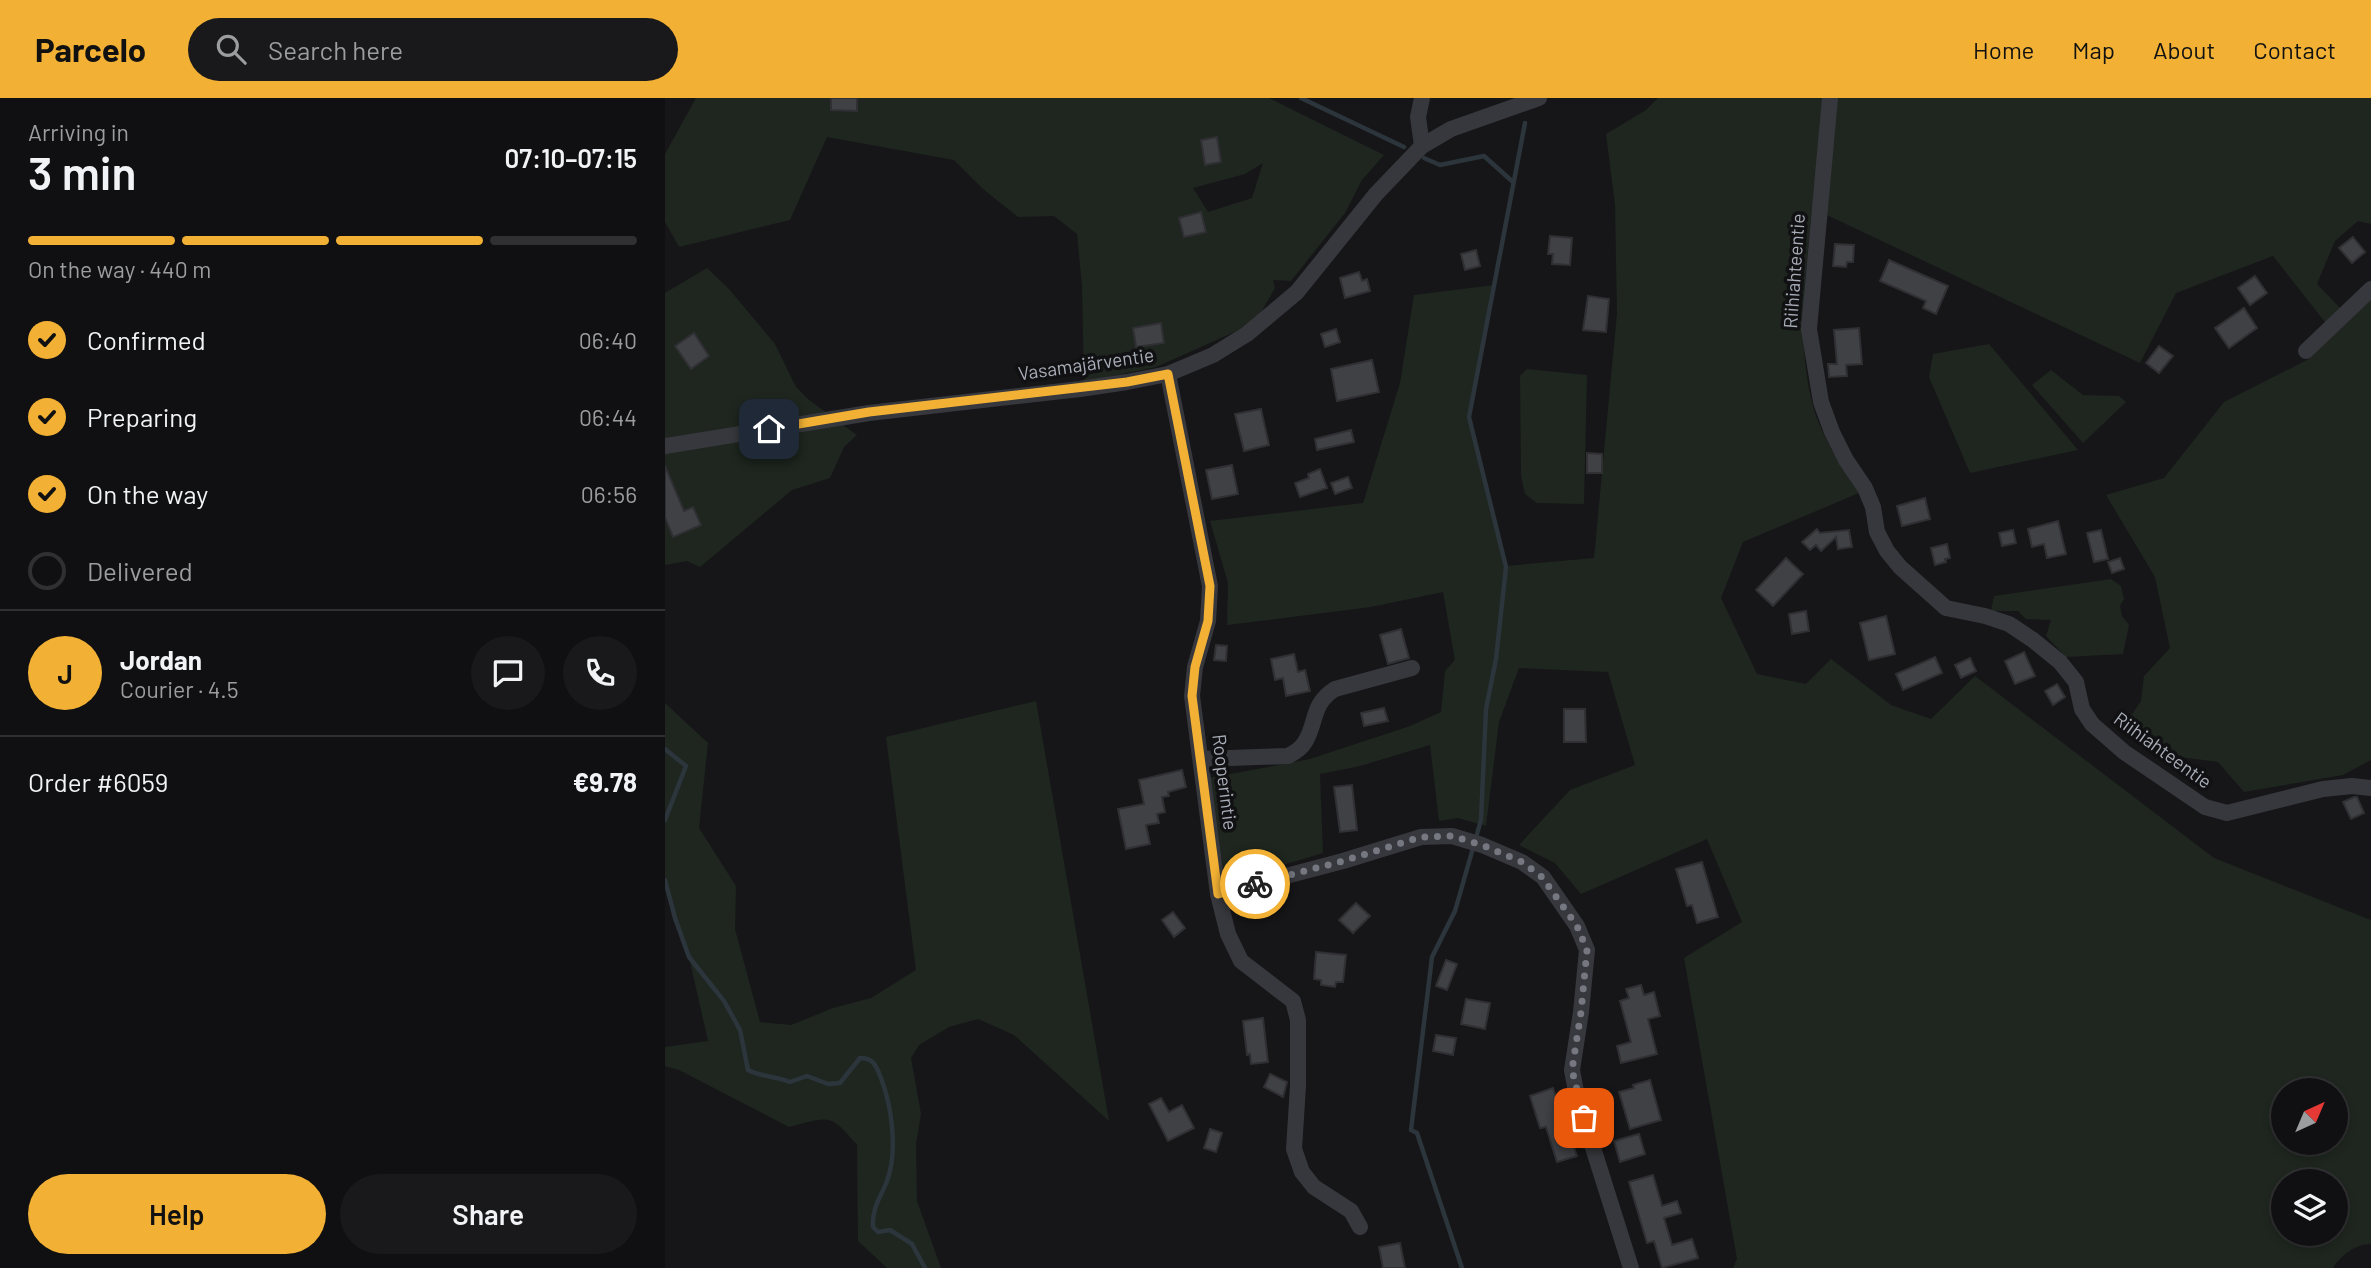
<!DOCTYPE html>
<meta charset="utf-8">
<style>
:root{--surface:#101012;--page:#19191b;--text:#f1f3f6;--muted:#9c9d9f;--line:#303032;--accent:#f2b134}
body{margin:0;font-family:Barlow,sans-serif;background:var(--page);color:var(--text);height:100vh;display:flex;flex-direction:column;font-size:26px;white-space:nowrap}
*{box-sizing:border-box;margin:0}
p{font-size:23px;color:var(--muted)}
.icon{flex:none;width:38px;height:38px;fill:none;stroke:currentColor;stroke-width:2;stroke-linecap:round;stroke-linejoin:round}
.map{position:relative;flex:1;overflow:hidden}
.details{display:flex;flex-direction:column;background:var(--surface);width:665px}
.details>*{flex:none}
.needle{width:46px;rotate:44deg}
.tools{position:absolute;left:1606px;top:980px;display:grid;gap:14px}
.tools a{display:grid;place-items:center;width:77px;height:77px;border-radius:50%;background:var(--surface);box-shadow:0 4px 10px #0003,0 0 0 2px var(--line);font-size:35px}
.pin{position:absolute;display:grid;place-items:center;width:60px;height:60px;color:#fff;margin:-30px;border-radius:14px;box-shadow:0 4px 10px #0006}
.courier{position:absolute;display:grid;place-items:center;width:70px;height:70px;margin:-35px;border:5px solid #f2b134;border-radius:50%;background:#fff;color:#222;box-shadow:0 2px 9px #0007}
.head em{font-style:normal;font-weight:600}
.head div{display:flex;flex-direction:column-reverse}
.head{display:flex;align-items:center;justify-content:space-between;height:119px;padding:0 28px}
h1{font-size:46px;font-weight:600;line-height:52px}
.bar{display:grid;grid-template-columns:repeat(4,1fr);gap:10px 7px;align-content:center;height:84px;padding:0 28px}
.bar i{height:9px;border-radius:5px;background:var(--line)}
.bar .active{background:var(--accent)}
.bar p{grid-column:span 4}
.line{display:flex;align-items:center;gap:18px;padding:0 28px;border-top:2px solid var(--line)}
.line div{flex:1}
.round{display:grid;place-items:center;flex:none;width:74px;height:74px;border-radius:37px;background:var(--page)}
ol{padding:0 28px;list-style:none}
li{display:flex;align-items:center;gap:21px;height:77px}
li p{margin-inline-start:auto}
li .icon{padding:7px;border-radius:50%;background:var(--accent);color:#111;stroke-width:4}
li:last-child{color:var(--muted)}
li i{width:38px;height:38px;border:4px solid var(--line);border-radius:50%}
.action{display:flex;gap:14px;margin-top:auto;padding:14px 28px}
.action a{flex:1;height:80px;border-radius:42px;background:var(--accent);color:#111;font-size:28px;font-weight:600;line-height:80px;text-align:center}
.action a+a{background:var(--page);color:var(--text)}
header{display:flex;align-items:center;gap:42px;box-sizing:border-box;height:98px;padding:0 35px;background:var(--accent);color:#111}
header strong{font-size:33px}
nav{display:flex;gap:38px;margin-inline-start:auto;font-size:24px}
.search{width:490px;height:63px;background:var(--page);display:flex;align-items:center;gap:18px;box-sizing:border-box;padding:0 24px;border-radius:38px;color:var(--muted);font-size:26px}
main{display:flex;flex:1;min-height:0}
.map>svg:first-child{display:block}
.green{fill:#1e261f;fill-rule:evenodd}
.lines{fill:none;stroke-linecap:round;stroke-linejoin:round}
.stream{stroke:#2c353c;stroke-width:4.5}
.building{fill:#404145;stroke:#303034;stroke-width:2}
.street{stroke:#37383d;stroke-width:16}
.done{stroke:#757880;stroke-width:7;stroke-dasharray:0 12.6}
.route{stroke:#f2b134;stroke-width:9}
.labels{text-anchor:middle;stroke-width:7;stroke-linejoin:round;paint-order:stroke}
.street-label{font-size:19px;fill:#a8adb8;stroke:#111113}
</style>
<header>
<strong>Parcelo</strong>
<div class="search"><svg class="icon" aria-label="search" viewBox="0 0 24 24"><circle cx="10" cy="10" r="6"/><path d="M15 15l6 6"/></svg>Search here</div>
<nav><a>Home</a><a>Map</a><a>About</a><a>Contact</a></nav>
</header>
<main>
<section class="details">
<div class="head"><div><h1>3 min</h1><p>Arriving in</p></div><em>07:10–07:15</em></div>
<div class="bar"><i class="active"></i><i class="active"></i><i class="active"></i><i></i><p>On the way · 440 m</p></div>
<ol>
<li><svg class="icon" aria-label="check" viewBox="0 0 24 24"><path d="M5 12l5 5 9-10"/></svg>Confirmed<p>06:40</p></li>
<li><svg class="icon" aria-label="check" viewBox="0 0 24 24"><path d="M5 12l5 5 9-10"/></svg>Preparing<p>06:44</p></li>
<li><svg class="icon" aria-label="check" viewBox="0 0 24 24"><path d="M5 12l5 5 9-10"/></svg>On the way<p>06:56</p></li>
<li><i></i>Delivered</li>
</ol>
<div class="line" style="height:126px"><b class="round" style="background:var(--accent);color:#111">J</b><div><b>Jordan</b><p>Courier · 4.5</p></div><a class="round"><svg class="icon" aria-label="chat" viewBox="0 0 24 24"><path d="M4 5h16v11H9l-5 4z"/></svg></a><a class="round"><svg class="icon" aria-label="phone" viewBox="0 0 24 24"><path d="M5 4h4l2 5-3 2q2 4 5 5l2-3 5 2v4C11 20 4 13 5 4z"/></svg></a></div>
<div class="line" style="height:91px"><div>Order #6059</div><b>€9.78</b></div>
<div class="action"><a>Help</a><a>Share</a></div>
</section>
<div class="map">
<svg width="1706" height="1170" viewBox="0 0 1706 1170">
<rect width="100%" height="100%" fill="#161618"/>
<g class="green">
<path d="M31 0H604L719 57 697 82 680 115 626 183 608 182 610 190 595 216 574 232 491 269 419 284 417 188 412 136 389 118 353 119 318 91 289 62 162 39 125 122 14 149 0 124V56ZM598 65 587 100 543 114 528 90 580 76Z"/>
<path d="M993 0H1706V126L1693 123 1670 143 1652 186 1677 212 1663 228 1608 158 1511 195 1475 265 1147 110C1141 175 1131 240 1147 304 1155 337 1176 367 1194 395L1078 444 1056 500 1092 576 1141 586 1166 561 1226 607 1266 621 1310 578 1549 760 1706 822V1146C1691 1146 1676 1157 1668 1170H1068L1072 1161 1019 860 1077 824 1042 741 916 796 890 765 854 747 905 692 970 667 943 574 854 570 834 624 821 728 793 720 774 723 765 647 695 668 655 676 658 755 560 784 544 680 645 661 745 628 776 614 780 573 790 562 778 494 706 509 562 527 563 485 545 423 698 405 735 285 749 197 829 187 804 319 841 468 929 460 952 215 950 107 941 36 981 12ZM1619 992H1671V1045H1619ZM1619 1083H1671V1136H1619Z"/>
<polygon points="42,170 64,191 110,246 131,289 144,302 192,337 179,349 165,380 127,392 35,469 22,463 0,467 0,195"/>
<polygon points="1706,201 1706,662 1678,677 1579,694 1553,664 1515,659 1463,622 1476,603 1479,578 1505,550 1490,479 1441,397 1499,380 1559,304 1644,261"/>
<polygon points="1324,246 1413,352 1305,375 1264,279 1268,256"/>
<polygon points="862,271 922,277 919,406 872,405 860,396 856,378 855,278"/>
<polygon points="1386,272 1418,297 1454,298 1461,304 1418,345 1367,287"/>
<polygon points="1446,481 1456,488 1459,501 1455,508 1457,518 1464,527 1458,556 1401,559 1381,538 1386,522 1361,521 1353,513 1326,513 1329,498"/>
<path d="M371 603 444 1023 349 937 313 921 284 929 254 947 246 960 256 1016 251 1046 252 1103 276 1170H222L193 1143 192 1047C164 1014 164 1019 124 1029L14 972 0 968V949L43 943 24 859 10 820 0 782V605L43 645 34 730 71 788 70 831 95 924 126 927 168 910 206 900 251 872 221 639Z"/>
</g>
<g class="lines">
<g class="stream">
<polyline points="636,0 739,49"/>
<polyline points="759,60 775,67 819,58 848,84"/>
<polyline points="0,651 21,668 0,722"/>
<path d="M0 782 10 820 24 859 59 903 75 932 83 972C96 979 111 978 125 984L142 978 163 986 175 985 195 960C209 960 211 968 216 980 227 1009 233 1053 222 1083 215 1101 207 1109 208 1129L213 1134 225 1132 247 1146 260 1170"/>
<polyline points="797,1170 752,1035 746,1032 767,859 790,813 816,722 821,611 831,561 841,469 804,319 860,25"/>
</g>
</g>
<g class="building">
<polygon points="166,0 192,0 192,13 166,12"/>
<polygon points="552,39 556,64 540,67 536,42"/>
<polygon points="536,114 541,134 519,139 514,120"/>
<polygon points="885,138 907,140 905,167 887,166 888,156 883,156"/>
<polygon points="1688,139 1700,154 1687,165 1674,150"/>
<polygon points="1170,146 1189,147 1188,164 1182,164 1181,169 1168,168"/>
<polygon points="811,152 815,168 800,172 796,156"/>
<polygon points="1224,162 1283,188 1271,216 1258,210 1261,203 1215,183"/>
<polygon points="694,174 697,183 702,181 705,193 680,200 675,180"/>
<polygon points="1590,178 1602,195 1585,207 1573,190"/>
<polygon points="923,198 944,201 941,234 918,232"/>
<polygon points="1579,210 1592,230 1564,250 1550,230"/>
<polygon points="496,225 499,245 471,249 468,230"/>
<polygon points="1194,230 1197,266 1181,267 1182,278 1164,279 1163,266 1172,266 1169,232"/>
<polygon points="671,231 675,244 660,249 656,236"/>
<polygon points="29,235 44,258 26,271 10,248"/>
<polygon points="1494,248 1508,258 1494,275 1481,265"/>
<polygon points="707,262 714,294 672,303 666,271"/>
<polygon points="596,311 604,347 579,353 570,316"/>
<polygon points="686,332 689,344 652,352 650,341"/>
<polygon points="922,355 937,356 937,375 922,375"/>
<polygon points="567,367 573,396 547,401 541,372"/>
<polygon points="0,368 19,413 28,409 36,427 8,439 0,419"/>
<polygon points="655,371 662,390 635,399 630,385 644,380 643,376"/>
<polygon points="683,379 687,390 670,396 666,385"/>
<polygon points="1260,400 1265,421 1237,428 1232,408"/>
<polygon points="1393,423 1401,456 1382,460 1379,446 1367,449 1363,431"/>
<polygon points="1152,431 1155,435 1184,432 1187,449 1173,451 1171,439 1156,453 1151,447 1145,452 1137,444"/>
<polygon points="1348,432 1351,445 1337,448 1334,435"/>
<polygon points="1436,432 1443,461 1429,464 1422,435"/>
<polygon points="1282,446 1285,460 1280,461 1281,464 1270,467 1266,450"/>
<polygon points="1121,460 1138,476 1108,508 1091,492"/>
<polygon points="1455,460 1459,471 1447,475 1443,464"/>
<polygon points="1141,513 1144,533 1127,536 1124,516"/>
<polygon points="1221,518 1230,556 1204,562 1195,525"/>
<polygon points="736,531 744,560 723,566 715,537"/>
<polygon points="551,547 562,548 561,563 549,562"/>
<polygon points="1359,554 1370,578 1350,586 1340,563"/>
<polygon points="629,556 633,574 640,572 645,593 621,598 618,580 610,582 606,561"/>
<polygon points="1270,559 1277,575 1238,592 1231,576"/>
<polygon points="1305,560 1311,573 1296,580 1290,567"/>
<polygon points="1392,586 1400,599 1388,607 1380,593"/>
<polygon points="719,610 723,623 699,628 696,615"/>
<polygon points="899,611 920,611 921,644 899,644"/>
<polygon points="517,672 521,689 503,694 504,698 497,699 500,714 492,716 494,725 481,727 485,746 461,751 453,711 479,706 474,682"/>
<polygon points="687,687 692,732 675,734 669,689"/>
<polygon points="1689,699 1692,699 1699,715 1686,721 1678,704"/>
<polygon points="1037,764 1053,819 1032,825 1027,807 1022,808 1011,771"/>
<polygon points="691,805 705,818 688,835 674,822"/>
<polygon points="508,814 520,830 509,839 497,822"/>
<polygon points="651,854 681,857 678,884 671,884 670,889 656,887 656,882 649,881"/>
<polygon points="781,862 792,866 782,892 771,888"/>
<polygon points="976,887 979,897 989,894 995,918 983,921 992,956 956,965 952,948 966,944 955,903 964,900 961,891"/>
<polygon points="801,901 825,905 820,931 796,926"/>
<polygon points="598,920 603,964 586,966 585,956 582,957 578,923"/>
<polygon points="771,937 791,940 788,957 768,953"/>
<polygon points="605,976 622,984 618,999 599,989"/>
<polygon points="985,982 996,1022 965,1031 954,994 969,990 968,987"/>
<polygon points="888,990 912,1058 892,1064 881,1029 875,1030 865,998"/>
<polygon points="496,1000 504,1014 517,1007 529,1030 503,1043 484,1006"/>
<polygon points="545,1031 557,1035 551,1054 539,1050"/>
<polygon points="974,1036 980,1056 955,1064 949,1043"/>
<polygon points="988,1077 997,1108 1012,1103 1016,1115 999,1120 1007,1147 1027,1141 1033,1160 997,1170 989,1143 982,1145 964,1084"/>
<polygon points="735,1145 740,1170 718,1170 714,1149"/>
</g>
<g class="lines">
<g class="street">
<polyline points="757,0 753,19 757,48"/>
<polyline points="1165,0 1144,231 1156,304 1167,334 1181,362 1200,390 1208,409 1212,434 1222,453 1235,469 1281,510 1320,518 1344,526 1368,542 1395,564 1411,584 1417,611 1427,626 1459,654 1540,709 1562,715 1658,691 1687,688 1706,690"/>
<polyline points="1641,253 1706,191"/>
<polyline points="503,276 545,488 543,523 530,569 527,598 553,796 563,836 576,863 628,903 633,922 633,988 629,1051 637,1074 649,1089 686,1113 695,1129"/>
<polyline points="0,348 204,315 415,291 462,284 503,276 548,257 582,236 632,194 711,96 757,48 786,31 874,0"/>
<path d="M536 661 623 658C629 655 636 651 640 644 652 625 646 606 670 591L747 570"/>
<polyline points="553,796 678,763 756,739 787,738 817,747 857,764 878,779 912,828 922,852 916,914 907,972 912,999 966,1170"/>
</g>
</g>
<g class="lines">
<polyline class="done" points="590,786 678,763 756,739 787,738 817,747 857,764 877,779 912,828 922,852 916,914 907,972 919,1020"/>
<polyline class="route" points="104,331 204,314 462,284 503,276 545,488 543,523 530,569 527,598 553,796 590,786"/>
</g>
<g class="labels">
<g class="street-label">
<text transform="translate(1129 173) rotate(-86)" y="7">Riihiahteentie</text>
<text transform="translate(421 266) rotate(-8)" y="7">Vasamajärventie</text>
<text transform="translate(1498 652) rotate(36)" y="7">Riihiahteentie</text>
<text transform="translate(560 684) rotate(83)" y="7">Rooperintie</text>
</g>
</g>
</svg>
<div class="tools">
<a><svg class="needle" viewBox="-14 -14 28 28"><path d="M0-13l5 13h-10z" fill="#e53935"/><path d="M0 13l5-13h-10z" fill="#9c9d9f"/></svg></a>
<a><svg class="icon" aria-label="layers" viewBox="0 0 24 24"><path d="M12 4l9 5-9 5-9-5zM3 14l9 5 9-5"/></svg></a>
</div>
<div class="pin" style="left:919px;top:1020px;background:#ea580c"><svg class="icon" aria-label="bag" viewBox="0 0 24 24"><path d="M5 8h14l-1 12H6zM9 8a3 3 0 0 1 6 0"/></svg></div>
<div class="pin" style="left:104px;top:331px;background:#1f2937"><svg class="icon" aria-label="home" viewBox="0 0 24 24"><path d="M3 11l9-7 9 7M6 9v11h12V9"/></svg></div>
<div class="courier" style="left:590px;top:786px"><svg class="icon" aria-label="bike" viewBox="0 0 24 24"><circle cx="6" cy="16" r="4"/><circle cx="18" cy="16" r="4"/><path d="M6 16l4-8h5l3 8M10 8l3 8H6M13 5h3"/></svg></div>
</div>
</main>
